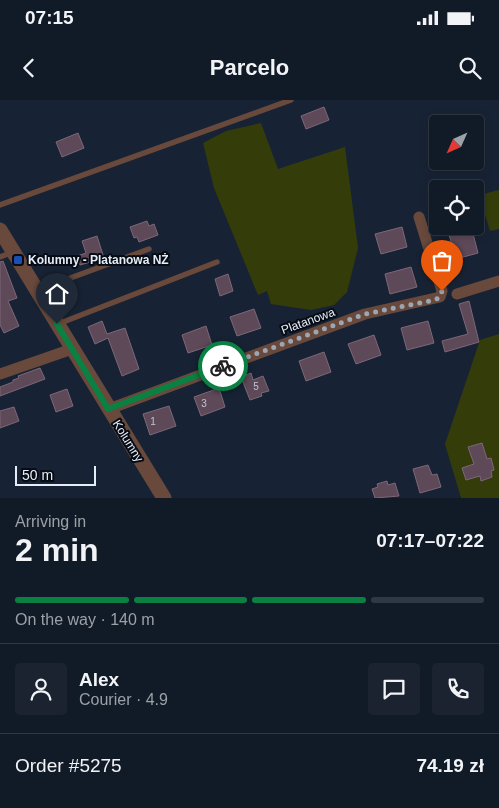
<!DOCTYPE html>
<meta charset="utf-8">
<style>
:root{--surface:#111a27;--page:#1a232f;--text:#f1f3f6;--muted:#9ca1a7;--line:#303844;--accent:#0b8043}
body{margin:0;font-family:Arial,sans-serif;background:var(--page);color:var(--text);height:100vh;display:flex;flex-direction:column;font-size:19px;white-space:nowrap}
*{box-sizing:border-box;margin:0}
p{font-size:16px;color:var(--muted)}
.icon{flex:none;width:28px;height:28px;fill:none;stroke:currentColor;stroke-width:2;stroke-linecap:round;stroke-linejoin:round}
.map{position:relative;height:398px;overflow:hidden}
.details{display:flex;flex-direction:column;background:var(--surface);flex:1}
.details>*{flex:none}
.needle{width:32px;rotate:225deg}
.buttons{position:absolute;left:429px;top:15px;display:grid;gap:10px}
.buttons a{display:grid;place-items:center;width:55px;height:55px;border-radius:5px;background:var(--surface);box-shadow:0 2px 8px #0003,0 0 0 1px var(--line);font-size:25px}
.scale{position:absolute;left:15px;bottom:12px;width:81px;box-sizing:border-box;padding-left:5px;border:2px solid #e4edf8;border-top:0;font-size:14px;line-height:18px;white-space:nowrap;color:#e4edf8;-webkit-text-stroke:4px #070c14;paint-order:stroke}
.pin{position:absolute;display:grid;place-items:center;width:42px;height:42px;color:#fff;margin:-51px -21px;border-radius:50% 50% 50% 0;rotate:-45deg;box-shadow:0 0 5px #0007}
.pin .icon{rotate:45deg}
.courier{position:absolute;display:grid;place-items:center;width:50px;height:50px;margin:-25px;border:4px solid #0b8043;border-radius:50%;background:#fff;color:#222;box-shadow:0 1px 6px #0007}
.overview em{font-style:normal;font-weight:800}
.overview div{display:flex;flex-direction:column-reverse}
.overview{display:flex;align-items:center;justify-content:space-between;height:85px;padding:0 15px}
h1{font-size:32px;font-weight:800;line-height:38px}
.bar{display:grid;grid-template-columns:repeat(4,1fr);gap:8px 5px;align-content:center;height:60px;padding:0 15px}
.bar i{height:6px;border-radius:4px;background:var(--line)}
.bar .on{background:var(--accent)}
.bar p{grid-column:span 4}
.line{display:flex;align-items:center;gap:12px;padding:0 15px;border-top:1px solid var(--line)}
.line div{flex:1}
.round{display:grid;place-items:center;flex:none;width:52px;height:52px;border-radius:5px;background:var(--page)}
.status{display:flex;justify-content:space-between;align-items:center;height:35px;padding:0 25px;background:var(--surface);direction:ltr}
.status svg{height:14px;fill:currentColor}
header{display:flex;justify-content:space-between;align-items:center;height:65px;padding:0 15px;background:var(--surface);font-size:22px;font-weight:800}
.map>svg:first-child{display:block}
.green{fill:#343d0a}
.building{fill:#5e4959;stroke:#7d6777}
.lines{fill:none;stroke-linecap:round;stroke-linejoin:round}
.service{stroke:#68493c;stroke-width:5.5}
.minor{stroke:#68493c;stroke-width:11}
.tertiary{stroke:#68493c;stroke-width:15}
.done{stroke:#9ca6b3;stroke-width:5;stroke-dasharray:0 9}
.route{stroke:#0b8043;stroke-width:6}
.transit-dot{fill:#1a4fb4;stroke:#070c14;stroke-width:2}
.labels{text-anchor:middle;stroke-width:4;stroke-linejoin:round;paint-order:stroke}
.number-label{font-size:10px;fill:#c2c4d0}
.poi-label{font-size:12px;font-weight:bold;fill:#e4edf8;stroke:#070c14;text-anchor:start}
.street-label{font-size:12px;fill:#e4edf8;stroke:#070c14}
</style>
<div class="status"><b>07:15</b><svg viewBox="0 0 49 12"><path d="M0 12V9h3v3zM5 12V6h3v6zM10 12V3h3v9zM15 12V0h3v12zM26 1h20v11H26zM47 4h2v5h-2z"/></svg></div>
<header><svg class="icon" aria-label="back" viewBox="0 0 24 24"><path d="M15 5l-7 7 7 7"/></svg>Parcelo<svg class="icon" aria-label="search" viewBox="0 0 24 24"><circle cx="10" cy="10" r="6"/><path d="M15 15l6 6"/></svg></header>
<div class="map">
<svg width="499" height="398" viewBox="0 0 499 398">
<rect width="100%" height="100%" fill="#172334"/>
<g class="green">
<polygon points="261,23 278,69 345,47 358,148 347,192 334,205 311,210 271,204 267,191 258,195 214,88 203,43 226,31"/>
<polygon points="499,90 499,129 490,131 479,95"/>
<polygon points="499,234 499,398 461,398 445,344 480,240"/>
</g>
<g class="building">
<polygon points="324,7 329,20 306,29 301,16"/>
<polygon points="78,33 84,48 62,57 56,42"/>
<polygon points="147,121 149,126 154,124 158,135 139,142 137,137 134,138 130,127"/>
<polygon points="465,126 471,126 478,153 456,159 448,131"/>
<polygon points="402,127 407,147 381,154 375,134"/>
<polygon points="97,136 104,158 80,165 77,156 86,153 82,141"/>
<polygon points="3,161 17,198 8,201 19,226 4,233 0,225 0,162"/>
<polygon points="411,167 417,187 390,194 385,174"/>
<polygon points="228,174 233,191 220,196 215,179"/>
<polygon points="469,201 479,242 445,252 442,241 468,234 459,204"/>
<polygon points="254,209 261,228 237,236 230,217"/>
<polygon points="102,221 107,234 125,228 139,269 122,276 108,238 95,244 88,227"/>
<polygon points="428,221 434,243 407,250 401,228"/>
<polygon points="206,226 212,245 188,253 182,235"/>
<polygon points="374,235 381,255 356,264 348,244"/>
<polygon points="324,252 331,272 306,281 299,261"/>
<polygon points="40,268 45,279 0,296 0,287 13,282 13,280 19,278 18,276"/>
<polygon points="251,273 253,280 263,276 269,291 261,293 262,296 250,300 241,277"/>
<polygon points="219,288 225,307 201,316 194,297"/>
<polygon points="67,289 73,306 56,312 50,295"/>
<polygon points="169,306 176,326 150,335 143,314"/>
<polygon points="14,307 19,321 0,328 0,311"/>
<polygon points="482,343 487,359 491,358 494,370 491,371 492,377 481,381 480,376 466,380 462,368 474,364 468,347"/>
<polygon points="428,365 432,375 437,374 441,387 420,393 413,369"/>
<polygon points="387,381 388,385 395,383 399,396 375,398 372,389 378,387 377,384"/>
</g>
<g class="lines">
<g class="service">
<polyline points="0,105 291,0"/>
<polyline points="0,157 13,152"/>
<polyline points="38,190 149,149"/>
<polyline points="58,224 217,162"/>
</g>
<g class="minor">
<polyline points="457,194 499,181"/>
<polyline points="0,274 72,249"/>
<polyline points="109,309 365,214 440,197 442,191 419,117"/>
</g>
<polyline class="tertiary" points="0,130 164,398"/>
</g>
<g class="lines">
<polyline class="done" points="223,266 365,214 435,200 440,197 442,191"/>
<polyline class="route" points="57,224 108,309 223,266"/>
</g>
<rect class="transit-dot" x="13" y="155" width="10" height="10" rx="2.5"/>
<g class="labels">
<g class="number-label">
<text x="256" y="290">5</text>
<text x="204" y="307">3</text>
<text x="153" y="325">1</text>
</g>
<g class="poi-label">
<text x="28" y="164">Kolumny - Platanowa NŻ</text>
</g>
<g class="street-label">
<text transform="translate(308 221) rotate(-20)" y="4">Platanowa</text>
<text transform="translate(128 341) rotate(58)" y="4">Kolumny</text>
</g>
</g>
</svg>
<div class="buttons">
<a><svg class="needle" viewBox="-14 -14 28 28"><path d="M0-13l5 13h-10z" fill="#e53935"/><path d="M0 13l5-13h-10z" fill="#9ca1a7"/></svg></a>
<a><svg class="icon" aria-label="locate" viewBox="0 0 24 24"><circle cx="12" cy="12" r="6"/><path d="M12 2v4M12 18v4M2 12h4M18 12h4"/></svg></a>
</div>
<div class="scale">50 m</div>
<div class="pin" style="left:442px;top:191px;background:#ea580c"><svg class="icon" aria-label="bag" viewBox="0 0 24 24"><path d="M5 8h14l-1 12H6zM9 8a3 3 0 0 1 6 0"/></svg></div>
<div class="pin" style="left:57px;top:224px;background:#1f2937"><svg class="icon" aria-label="home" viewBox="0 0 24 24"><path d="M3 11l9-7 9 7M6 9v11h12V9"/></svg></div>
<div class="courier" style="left:223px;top:266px"><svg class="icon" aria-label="bike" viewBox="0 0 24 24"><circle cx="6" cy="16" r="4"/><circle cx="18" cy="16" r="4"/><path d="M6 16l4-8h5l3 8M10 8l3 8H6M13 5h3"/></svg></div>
</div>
<section class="details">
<div class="overview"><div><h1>2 min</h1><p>Arriving in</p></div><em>07:17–07:22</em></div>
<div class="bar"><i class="on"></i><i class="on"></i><i class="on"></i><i></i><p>On the way · 140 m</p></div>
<div class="line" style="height:90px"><a class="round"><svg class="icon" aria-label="person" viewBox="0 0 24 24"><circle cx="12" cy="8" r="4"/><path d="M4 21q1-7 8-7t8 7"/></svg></a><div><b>Alex</b><p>Courier · 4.9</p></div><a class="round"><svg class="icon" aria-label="chat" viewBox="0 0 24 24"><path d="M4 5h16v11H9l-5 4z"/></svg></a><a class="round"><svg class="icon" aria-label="phone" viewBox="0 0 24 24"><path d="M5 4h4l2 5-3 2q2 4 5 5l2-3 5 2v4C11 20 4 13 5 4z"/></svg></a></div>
<div class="line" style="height:65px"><div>Order #5275</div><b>74.19 zł</b></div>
</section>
